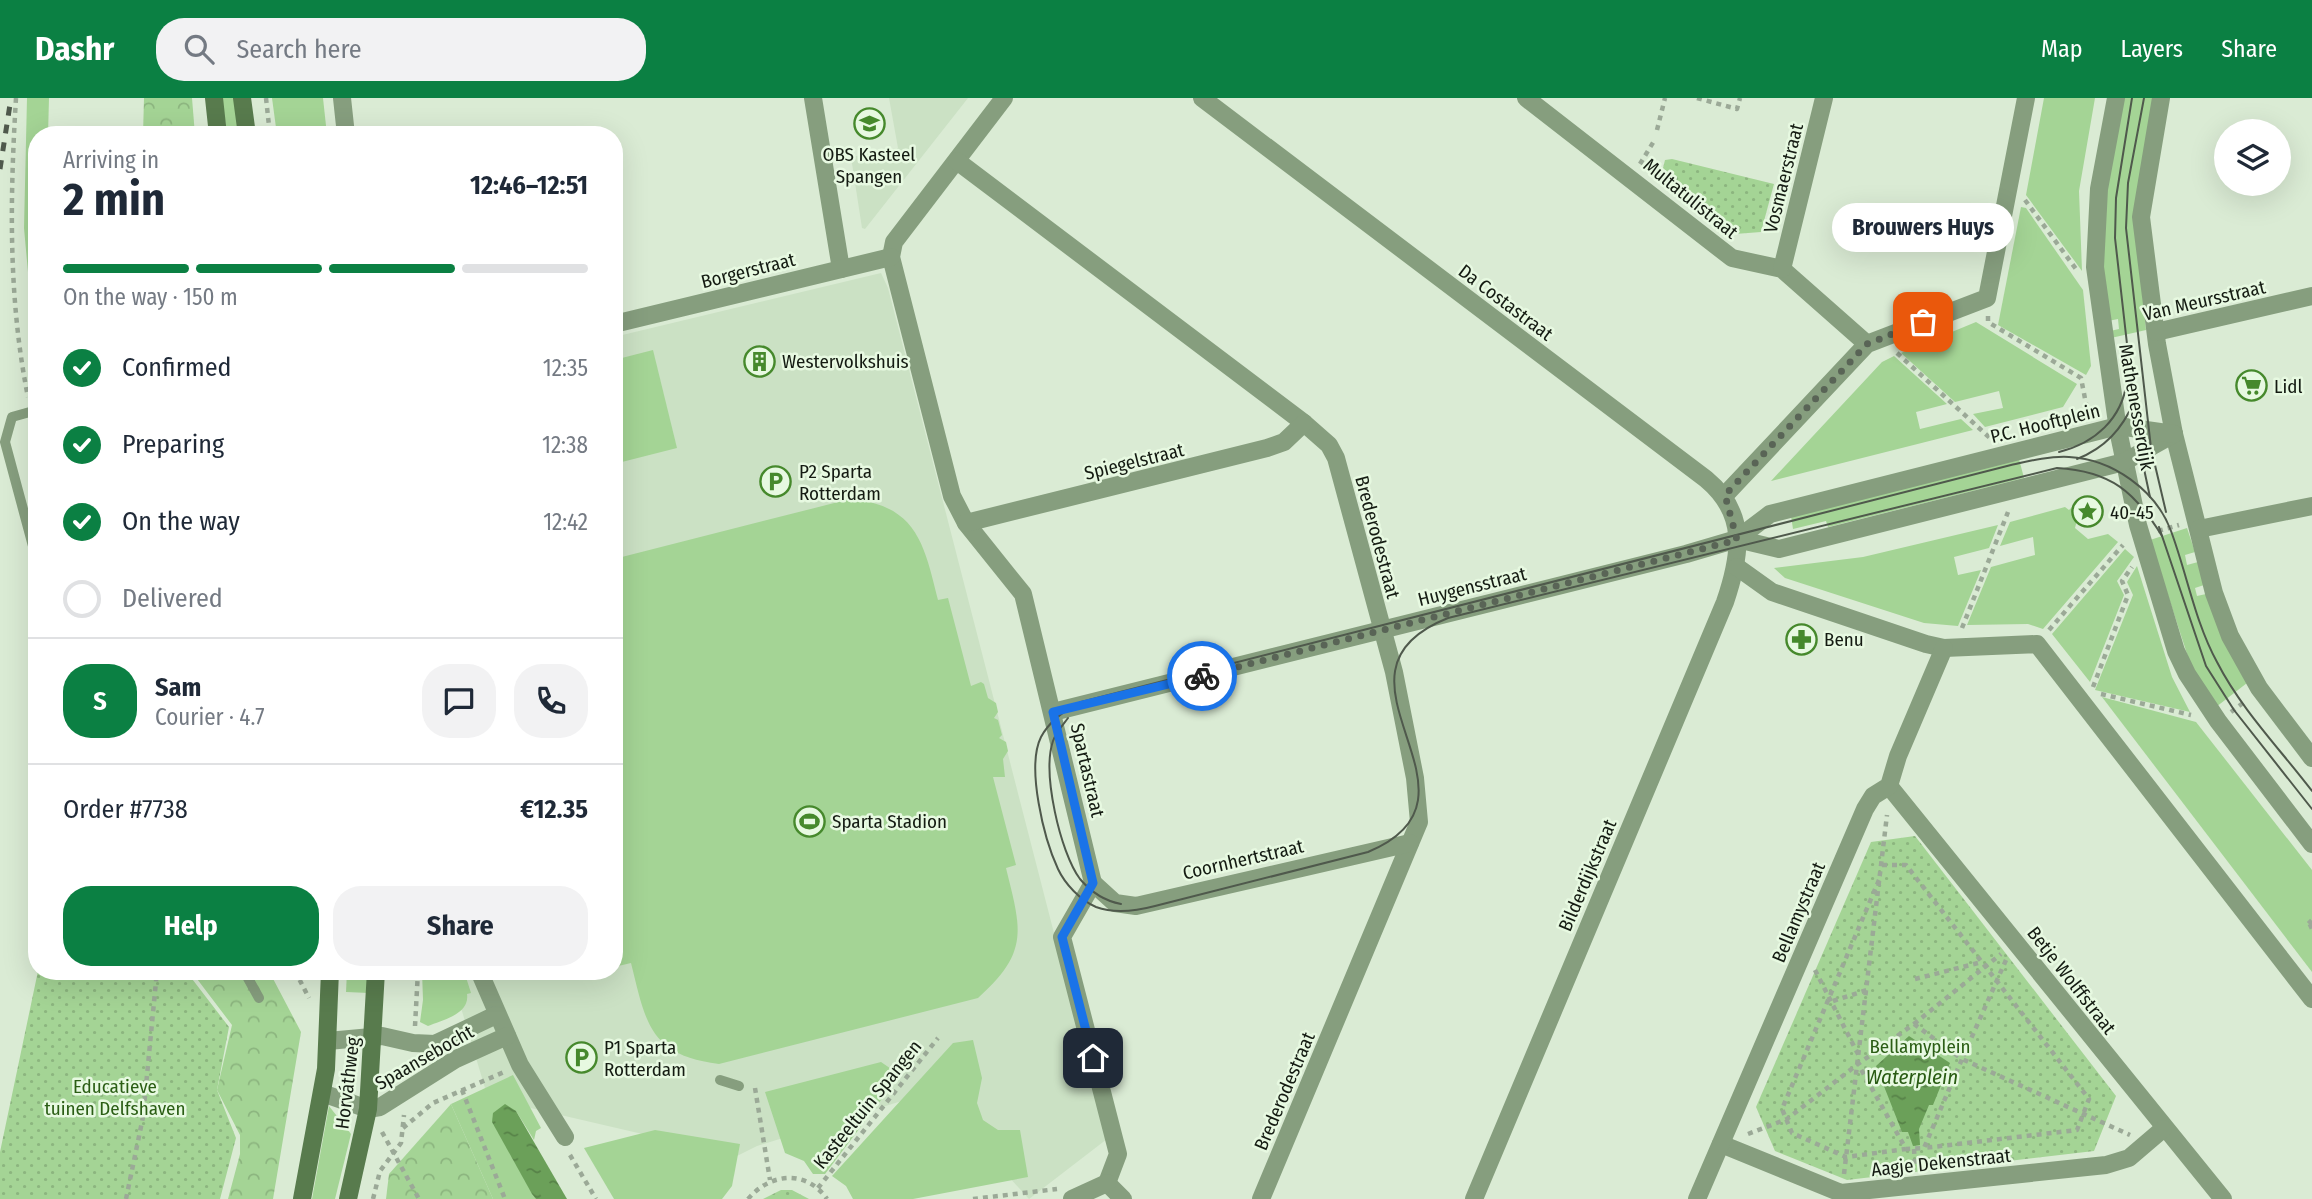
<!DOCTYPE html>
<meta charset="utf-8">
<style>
:root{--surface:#fff;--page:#f2f2f3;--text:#1f2937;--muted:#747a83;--line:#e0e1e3;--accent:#0b8043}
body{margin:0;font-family:"Fira Sans Condensed",sans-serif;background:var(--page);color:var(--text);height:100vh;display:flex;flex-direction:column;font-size:26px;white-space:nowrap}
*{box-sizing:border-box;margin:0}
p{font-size:23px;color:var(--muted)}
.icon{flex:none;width:38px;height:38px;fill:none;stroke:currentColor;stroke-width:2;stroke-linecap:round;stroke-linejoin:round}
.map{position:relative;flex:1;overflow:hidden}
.panel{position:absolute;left:28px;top:28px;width:595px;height:854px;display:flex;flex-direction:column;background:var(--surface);border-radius:28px;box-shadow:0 7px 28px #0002}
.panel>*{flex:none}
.fabs{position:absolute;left:2214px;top:21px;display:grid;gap:14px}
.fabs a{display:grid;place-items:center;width:77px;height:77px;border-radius:50%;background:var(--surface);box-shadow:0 7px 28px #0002;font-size:35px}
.pin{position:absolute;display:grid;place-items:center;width:60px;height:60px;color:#fff;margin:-30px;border-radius:14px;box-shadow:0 4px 10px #0006}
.courier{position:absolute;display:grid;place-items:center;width:70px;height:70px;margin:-35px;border:5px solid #1a73e8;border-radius:50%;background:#fff;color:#222;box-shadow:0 2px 9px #0007}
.bubble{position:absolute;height:49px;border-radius:24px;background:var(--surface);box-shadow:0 7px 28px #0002;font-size:23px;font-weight:700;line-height:49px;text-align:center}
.summary em{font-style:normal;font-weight:700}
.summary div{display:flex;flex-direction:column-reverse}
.summary{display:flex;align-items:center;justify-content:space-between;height:119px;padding:0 35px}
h1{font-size:46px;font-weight:700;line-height:52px}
.bar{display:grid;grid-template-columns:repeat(4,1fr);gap:10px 7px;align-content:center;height:84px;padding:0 35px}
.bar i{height:9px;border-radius:5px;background:var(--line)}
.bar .selected{background:var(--accent)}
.bar p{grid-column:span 4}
.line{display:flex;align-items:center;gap:18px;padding:0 35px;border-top:2px solid var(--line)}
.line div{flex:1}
.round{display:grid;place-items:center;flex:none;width:74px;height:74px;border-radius:28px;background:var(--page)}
ol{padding:0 35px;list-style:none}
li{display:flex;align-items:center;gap:21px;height:77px}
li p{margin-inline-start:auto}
li .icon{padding:7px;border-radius:50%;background:var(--accent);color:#fff;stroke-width:4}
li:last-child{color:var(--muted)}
li i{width:38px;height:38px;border:4px solid var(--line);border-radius:50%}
.cta{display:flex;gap:14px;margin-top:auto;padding:14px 35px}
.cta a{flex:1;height:80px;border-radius:28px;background:var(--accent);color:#fff;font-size:28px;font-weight:700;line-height:80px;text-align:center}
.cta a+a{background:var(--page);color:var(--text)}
header{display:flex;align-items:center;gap:42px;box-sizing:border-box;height:98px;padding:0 35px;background:var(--accent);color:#fff}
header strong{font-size:33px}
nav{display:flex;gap:38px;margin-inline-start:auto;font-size:24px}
.search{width:490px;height:63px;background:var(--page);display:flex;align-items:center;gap:18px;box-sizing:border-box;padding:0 24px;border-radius:28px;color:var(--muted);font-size:26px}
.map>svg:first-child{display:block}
.built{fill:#cbe1c4}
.green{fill:#a4d495}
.forest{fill:url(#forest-crowns)}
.park{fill:url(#park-dots)}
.water{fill:url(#water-ripples)}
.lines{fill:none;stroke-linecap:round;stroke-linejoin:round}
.path{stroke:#9ba997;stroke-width:4.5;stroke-dasharray:5 5;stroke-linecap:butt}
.service{stroke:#869e7e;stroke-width:10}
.minor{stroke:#869e7e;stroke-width:18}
.secondary{stroke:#587b4d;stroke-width:18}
.tram{stroke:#4f594c;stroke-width:2}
.rail{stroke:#4f594c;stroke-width:5;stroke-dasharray:9 9;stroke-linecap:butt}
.done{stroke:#596456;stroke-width:7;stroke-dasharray:0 12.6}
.route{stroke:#1a73e8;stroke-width:9}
.labels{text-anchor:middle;stroke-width:5;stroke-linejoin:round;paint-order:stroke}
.poi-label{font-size:19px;fill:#141b12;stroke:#e7f9e1;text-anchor:start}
.street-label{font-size:19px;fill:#141b12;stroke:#e7f9e1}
.park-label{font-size:19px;fill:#2b5e15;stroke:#e7f9e1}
.water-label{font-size:21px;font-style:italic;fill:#285b12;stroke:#e7f9e1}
</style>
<header>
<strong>Dashr</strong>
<div class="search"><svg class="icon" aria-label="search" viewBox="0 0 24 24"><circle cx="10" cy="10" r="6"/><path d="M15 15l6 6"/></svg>Search here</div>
<nav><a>Map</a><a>Layers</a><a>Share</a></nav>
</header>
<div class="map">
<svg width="2312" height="1101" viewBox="0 0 2312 1101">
<defs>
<pattern id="forest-crowns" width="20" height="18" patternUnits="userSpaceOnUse" patternTransform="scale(1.75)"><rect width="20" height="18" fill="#a4d495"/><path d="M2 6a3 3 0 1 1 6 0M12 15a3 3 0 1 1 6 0" fill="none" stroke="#8cb57f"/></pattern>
<pattern id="park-dots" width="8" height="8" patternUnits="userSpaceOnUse" patternTransform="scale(1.75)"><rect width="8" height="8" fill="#a4d495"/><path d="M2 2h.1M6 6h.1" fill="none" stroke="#8cb57f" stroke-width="1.8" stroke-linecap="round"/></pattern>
<pattern id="water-ripples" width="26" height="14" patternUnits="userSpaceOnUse" patternTransform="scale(1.75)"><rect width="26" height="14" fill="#6ba059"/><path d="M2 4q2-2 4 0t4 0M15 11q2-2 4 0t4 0" fill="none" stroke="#578248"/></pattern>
</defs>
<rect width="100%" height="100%" fill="#daebd4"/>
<g class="built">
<polygon points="889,0 968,0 865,131 862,130 851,59 898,50"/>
<polygon points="881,175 888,190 1107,1041 1029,1101 1008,1078 953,987 757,1048 737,1058 488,1000 450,873 614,873 614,239"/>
</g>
<g class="green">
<polygon points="27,0 49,0 48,37 37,37 37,273 24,130"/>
<polygon points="222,0 234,0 239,37 227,37"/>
<polygon points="272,0 323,0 327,37 277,37"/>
<polygon points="2044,0 2095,0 2079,93 2082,173 2026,97"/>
<polygon points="2122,0 2153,0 2134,116 2146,232 2111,240 2110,233 2119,231 2118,221 2108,223 2103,182 2103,112"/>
<polygon points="2021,109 2026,110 2083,192 2091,268 2086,277 1998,227"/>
<polygon points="1976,224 2077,286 2063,309 1985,329 1973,316 2003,310 1999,293 1955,304 1901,255"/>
<polygon points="653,252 677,350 614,366 614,262"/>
<polygon points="1894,258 1947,306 1916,314 1920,331 1961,321 1973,332 1771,383 1882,264"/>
<polygon points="2019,361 2024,380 1828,429 1826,423 1793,431 1791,418"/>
<path d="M850 401C917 407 924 446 938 502L948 500 971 588 981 584 984 586 988 600 996 605 998 614 994 620 998 622 1002 637 999 640 1006 644 1008 653 1003 661 1005 679H993L1016 767 1006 770C1021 831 1030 854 978 900L719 966C649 957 646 925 631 865L614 869V461Z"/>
<polygon points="2074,407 2072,413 2078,418 2075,430 2088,441 2108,436 2118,444 2043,531 2028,526 1967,527 1991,469 2035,457 2033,439 2000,448 2010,424 2065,409 2069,412"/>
<polygon points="1998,427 1989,450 1954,459 1958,477 1981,472 1958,528 1924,525 1785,480 1774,470 1863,459"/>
<polygon points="2187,430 2195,454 2185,457 2187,467 2198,464 2204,487 2195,490 2197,498 2206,496 2247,585 2216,609 2191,568 2150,442"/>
<polygon points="2125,451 2134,459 2117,483 2124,497 2090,584 2052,536"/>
<polygon points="2137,468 2172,579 2190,614 2095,592 2133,497 2127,484"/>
<polygon points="2102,599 2196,624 2312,772 2312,874"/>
<polygon points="347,873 369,873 369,895 346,894"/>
<path d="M422 873H464L471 895 467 896C470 916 443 922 428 928L420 924 423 902Z"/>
<polygon points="973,942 982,980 977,1005 983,1022 998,1032 1020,1032 1028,1079 913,1101 853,1101 846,1088 832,1078 953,945"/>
<polygon points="881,964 900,977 825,1076 813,1076 804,1063 785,1055 765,994"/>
<polygon points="513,977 541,1030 536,1033 534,1042 516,1013 536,1101 493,1101 451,1006"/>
<polygon points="329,1008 351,1036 335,1101 312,1101"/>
<polygon points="655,1032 740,1046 732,1088 722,1101 614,1101 584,1050"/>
</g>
<g class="forest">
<polygon points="144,0 192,0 195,37 143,37"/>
<polygon points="191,873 269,873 301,934 273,1101 228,1101 240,1056 240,1037 217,992 232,927"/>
<polygon points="451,1006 493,1101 386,1101 389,1076"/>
</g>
<g class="park">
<polygon points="1672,61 1774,86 1761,134 1735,136 1663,70 1665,62"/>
<polygon points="1915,738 2116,998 2094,1053 1847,1082 1775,1053 1756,1009 1871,744"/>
<polygon points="38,873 186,873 229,929 217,992 236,1040 220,1101 0,1101 0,1054"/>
<polygon points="781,1092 792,1092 809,1101 763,1101"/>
</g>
<g class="water">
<polygon points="1909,938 1950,965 1933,1007 1929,1007 1919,1031 1920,1047 1913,1048 1908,1034 1902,1034 1876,968"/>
<polygon points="505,1006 516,1013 567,1101 536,1101 532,1096 492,1024 493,1015"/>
</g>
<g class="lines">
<g class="path">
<path d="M16 0C10 99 8 201 28 299"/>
<polyline points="266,0 270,37"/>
<polyline points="1697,0 1737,11 1740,0"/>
<polyline points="1657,32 1665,0"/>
<polyline points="1640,66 1654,43"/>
<polyline points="2025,102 2076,171"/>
<polyline points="1988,218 1988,224 2081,280 2088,316"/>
<polyline points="1897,255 1991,341"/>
<polyline points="2158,433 2179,427"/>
<polyline points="1962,530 2008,414"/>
<polyline points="2049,532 2123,447"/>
<polyline points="2093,589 2128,497 2122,483 2132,469"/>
<polyline points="2101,596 2191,617"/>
<polyline points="2231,614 2247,602"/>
<polyline points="1882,767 1906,767 2089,1001 2077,1032 1924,1050"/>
<polyline points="1879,782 1782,1011 1792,1035 1846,1059 1906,1051"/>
<polyline points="2312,826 2308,822 2312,831"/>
<polyline points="2006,862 1962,961 2130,1037"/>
<polyline points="1815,872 1859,958"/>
<polyline points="295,873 309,900"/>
<polyline points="1915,881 1982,864"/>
<polyline points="1833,903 1867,892"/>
<polyline points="1914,926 2001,856"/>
<polygon points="1914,926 1962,961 1924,1050 1906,1051 1858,966"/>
<polyline points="415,928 418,873"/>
<polyline points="755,990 770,1082"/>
<polyline points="462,992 505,1101"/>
<polyline points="403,1030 433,1005 504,974"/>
<polyline points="382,1034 419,1101"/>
<polyline points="1748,1036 1787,1021 1858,966"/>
<polyline points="1914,1051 1915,1068"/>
<polyline points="570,1057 596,1101"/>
<polyline points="1844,1076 1887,717"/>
<polyline points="818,1090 938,940"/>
<polyline points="126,1101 143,1019 157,873"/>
<polyline points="373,1101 380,1073 401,1045 404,1017"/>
<path d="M748 1101C770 1075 806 1071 827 1101"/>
<polyline points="973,1101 1057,1091"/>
</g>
<g class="service">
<polyline points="37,312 12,319 5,344 37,463"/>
<polyline points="244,873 259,900"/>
<polyline points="720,982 739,988"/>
</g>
<g class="minor">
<polyline points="342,0 346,37"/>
<polyline points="813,0 841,171"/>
<polyline points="1004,0 894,144 891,159 952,398 966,425 1023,496 1093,785 1062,839 1118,1056 1107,1085"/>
<path d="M1202 0 1706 381C1748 416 1741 457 1725 504L1474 1101"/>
<polyline points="1526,0 1732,160 1782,171 1867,246"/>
<polyline points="2116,0 2099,91 2095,169 2118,332 2138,427 2176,553 2187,576 2218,623 2312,746"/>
<polyline points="2161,0 2141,119 2157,246 2174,336 2214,495 2230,538 2259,590 2312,660"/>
<polyline points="957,63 1304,325 1329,347 1336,360 1394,574 1415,680 1419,724 1261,1101"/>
<polyline points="1782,171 1824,0"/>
<polyline points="614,226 891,159"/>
<polyline points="2156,234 2312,198"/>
<polyline points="1725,397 1867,246 1987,200 2026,0"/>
<polyline points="966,425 1267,350 1284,344 1304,325"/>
<polyline points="2199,431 2312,408"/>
<polyline points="1737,441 1779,451 2124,364 2174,336"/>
<polyline points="1737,469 1772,494 1926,546 1944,550 2037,546 2312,901"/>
<polyline points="1053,614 1686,456 1737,441 1770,416 2118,328 2174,336"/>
<polyline points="1889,688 2223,1101"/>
<polyline points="1093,785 1115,805 1136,808 1410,745"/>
<polyline points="479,873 520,967 565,1039"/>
<polyline points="328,943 382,938 413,945 435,946 496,917"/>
<polyline points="322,995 368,1011 380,1009 456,961 507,938"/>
<polyline points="1721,1046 1841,1095 2106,1067 2129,1060 2163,1031"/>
<polyline points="1107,1085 1123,1101"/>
<polyline points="1072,1101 1107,1085"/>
<polyline points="1697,1101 1865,711 1873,698 1889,688 1898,658 1944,550"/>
</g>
<g class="secondary">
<polyline points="214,0 218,37"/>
<polyline points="242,0 247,37"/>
<polyline points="302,1101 326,971 330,873"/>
<polyline points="348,1101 368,1011 376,873"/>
</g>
<g class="tram">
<polyline points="2132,0 2116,100 2115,140 2138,343 2150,399"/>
<polyline points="2144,0 2128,85 2126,130 2151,350 2166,414"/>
<path d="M2059 354C2095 345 2122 321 2127 283"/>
<path d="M2077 361C2105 350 2122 331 2134 304"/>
<polyline points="2159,429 2206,568 2234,612 2312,711"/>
<path d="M2162 438C2135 394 2111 373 2057 370L1448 520C1307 576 1504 698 1368 754L1155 808C1136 813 1115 816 1096 809 1080 802 1065 786 1058 771 1044 741 1026 669 1041 639 1050 622 1065 612 1081 604L2011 367C2029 363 2049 358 2069 359 2112 361 2156 392 2171 433 2187 476 2195 524 2217 564 2241 611 2280 651 2312 693"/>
<path d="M1068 620C1063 627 1056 634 1053 643 1042 675 1060 754 1080 781 1091 794 1105 803 1121 806"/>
</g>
<polyline class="rail" points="0,71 11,0"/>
</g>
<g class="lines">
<polyline class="done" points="1202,578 1737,442 1725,397 1867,246 1923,224"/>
<polyline class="route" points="1093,960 1062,839 1093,785 1053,614 1202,578"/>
</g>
<defs>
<symbol id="school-ring" viewBox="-11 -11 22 22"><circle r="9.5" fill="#e7f9e1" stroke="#46892c" stroke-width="1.5"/><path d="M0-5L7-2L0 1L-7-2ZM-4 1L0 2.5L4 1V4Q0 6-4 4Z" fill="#46892c"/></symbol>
<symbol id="building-ring" viewBox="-11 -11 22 22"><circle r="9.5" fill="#e7f9e1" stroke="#46892c" stroke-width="1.5"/><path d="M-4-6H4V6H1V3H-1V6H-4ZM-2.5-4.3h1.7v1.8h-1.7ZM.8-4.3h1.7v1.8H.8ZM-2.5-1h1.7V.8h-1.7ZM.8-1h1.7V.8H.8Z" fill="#46892c"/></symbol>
<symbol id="supermarket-ring" viewBox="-11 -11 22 22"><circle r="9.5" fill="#e7f9e1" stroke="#46892c" stroke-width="1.5"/><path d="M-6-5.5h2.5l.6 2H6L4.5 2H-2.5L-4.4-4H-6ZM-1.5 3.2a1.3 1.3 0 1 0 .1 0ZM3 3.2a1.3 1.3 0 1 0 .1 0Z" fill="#46892c"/></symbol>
<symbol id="parking-ring" viewBox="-11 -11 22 22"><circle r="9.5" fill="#e7f9e1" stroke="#46892c" stroke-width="1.5"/><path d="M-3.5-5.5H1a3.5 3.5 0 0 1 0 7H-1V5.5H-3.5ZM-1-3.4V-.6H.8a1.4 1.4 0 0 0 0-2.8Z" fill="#46892c"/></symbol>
<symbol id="sight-ring" viewBox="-11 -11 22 22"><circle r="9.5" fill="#e7f9e1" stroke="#46892c" stroke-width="1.5"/><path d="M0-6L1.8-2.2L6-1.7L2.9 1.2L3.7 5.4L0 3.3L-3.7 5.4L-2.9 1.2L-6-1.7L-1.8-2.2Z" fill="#46892c"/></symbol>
<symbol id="pharmacy-ring" viewBox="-11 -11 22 22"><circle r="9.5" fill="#e7f9e1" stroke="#46892c" stroke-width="1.5"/><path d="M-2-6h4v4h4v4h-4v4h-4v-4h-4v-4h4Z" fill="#46892c"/></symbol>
<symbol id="stadium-ring" viewBox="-11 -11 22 22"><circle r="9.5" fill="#e7f9e1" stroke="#46892c" stroke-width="1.5"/><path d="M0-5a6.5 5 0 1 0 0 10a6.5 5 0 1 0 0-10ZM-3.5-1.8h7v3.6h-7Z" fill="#46892c"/></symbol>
</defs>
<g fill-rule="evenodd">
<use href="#school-ring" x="852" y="8" width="35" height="35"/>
<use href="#building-ring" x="742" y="246" width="35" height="35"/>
<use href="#supermarket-ring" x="2234" y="270" width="35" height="35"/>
<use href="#parking-ring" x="758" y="366" width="35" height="35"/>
<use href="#sight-ring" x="2070" y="396" width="35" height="35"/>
<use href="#pharmacy-ring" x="1784" y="524" width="35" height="35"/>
<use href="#stadium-ring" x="792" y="706" width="35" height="35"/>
<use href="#parking-ring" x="564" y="942" width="35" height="35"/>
</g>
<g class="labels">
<g class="poi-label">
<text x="869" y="63" text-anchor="middle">OBS Kasteel<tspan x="869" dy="22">Spangen</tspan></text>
<text x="782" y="270">Westervolkshuis</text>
<text x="2274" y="295">Lidl</text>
<text x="799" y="380">P2 Sparta<tspan x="799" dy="22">Rotterdam</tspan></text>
<text x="2110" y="421">40-45</text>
<text x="1824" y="548">Benu</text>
<text x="832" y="730">Sparta Stadion</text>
<text x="604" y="956">P1 Sparta<tspan x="604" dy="22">Rotterdam</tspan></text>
</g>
<g class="street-label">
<text transform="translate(1783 80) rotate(-76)" y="7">Vosmaerstraat</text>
<text transform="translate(1691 100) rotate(39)" y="7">Multatulistraat</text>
<text transform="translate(748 172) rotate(-14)" y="7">Borgerstraat</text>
<text transform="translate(2204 202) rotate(-13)" y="7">Van Meursstraat</text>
<text transform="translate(1506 204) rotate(37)" y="7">Da Costastraat</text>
<text transform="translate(2137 309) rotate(80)" y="7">Mathenesserdijk</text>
<text transform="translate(2045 325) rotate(-14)" y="7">P.C. Hooftplein</text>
<text transform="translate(1134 363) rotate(-14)" y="7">Spiegelstraat</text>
<text transform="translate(1378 439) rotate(75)" y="7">Brederodestraat</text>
<text transform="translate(1472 488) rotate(-14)" y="7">Huygensstraat</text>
<text transform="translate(1088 672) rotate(77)" y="7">Spartastraat</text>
<text transform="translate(1243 761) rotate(-13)" y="7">Coornhertstraat</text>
<text transform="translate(1587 777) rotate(-67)" y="7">Bilderdijkstraat</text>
<text transform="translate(1798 814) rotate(-67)" y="7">Bellamystraat</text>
<text transform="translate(2072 882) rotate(52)" y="7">Betje Wolffstraat</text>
<text transform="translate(424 959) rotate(-30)" y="7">Spaansebocht</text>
<text transform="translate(347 985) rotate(-83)" y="7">Horváthweg</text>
<text transform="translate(1284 993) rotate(-67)" y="7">Brederodestraat</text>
<text transform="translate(867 1006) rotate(-51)" y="7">Kasteeltuin Spangen</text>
<text transform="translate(1941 1064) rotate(-6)" y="7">Aagje Dekenstraat</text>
</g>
<g class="park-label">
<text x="1920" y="955">Bellamyplein</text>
<text x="115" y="995">Educatieve<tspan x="115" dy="22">tuinen Delfshaven</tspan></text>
</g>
<g class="water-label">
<text x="1912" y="986">Waterplein</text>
</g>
</g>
</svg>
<div class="fabs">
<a><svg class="icon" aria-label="layers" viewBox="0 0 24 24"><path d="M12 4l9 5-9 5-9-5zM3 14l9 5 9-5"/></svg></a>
</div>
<div class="pin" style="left:1923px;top:224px;background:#ea580c"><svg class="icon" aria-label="bag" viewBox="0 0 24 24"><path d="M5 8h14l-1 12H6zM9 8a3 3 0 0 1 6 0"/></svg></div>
<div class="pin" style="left:1093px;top:960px;background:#1f2937"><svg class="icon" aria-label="home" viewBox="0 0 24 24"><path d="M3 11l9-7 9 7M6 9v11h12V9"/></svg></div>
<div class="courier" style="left:1202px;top:578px"><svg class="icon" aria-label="bike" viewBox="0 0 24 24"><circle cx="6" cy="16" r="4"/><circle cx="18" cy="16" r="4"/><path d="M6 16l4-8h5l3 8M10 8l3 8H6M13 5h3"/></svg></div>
<div class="bubble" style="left:1832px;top:105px;width:182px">Brouwers Huys</div>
<section class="panel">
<div class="summary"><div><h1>2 min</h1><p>Arriving in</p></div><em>12:46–12:51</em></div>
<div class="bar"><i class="selected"></i><i class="selected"></i><i class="selected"></i><i></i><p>On the way · 150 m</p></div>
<ol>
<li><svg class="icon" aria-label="check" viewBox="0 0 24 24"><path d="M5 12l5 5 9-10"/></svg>Confirmed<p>12:35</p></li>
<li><svg class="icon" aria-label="check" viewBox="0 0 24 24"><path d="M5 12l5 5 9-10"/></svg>Preparing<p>12:38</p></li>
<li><svg class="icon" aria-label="check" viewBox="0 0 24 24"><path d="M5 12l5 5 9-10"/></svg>On the way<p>12:42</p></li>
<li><i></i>Delivered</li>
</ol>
<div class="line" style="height:126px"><b class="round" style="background:var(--accent);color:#fff">S</b><div><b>Sam</b><p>Courier · 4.7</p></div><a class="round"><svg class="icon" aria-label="chat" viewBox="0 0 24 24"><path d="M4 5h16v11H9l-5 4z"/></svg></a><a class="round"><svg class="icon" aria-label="phone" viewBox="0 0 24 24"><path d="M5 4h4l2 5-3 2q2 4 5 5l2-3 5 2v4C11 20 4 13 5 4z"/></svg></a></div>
<div class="line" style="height:91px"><div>Order #7738</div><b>€12.35</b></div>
<div class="cta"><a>Help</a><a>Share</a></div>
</section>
</div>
